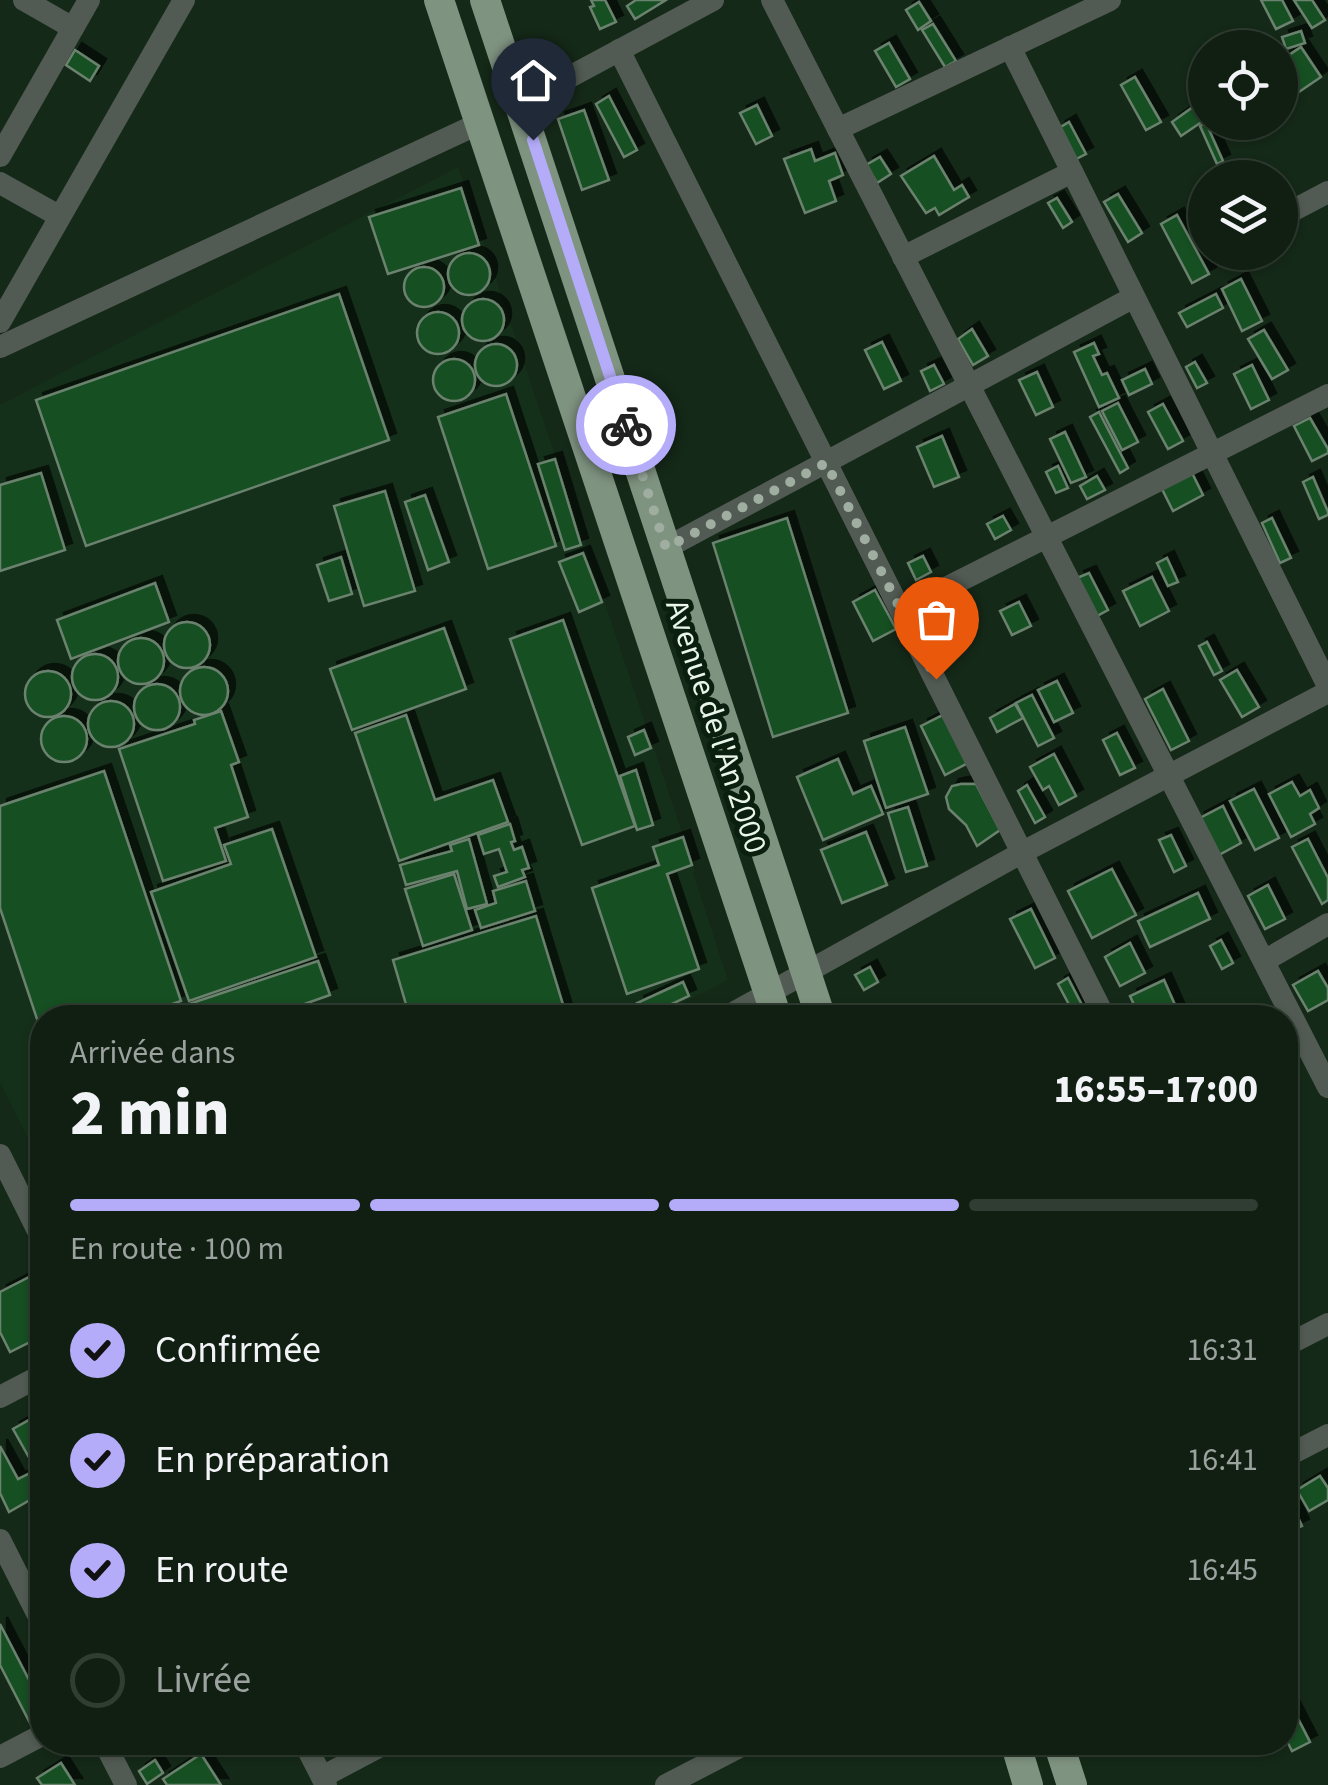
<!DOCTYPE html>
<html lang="fr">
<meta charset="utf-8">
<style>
:root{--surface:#101f12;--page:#1e2c20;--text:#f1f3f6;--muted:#9ca29f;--line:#303d32;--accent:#b4acf9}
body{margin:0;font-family:"Source Sans 3",sans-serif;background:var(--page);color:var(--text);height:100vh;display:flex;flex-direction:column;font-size:38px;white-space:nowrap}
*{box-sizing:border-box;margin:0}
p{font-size:32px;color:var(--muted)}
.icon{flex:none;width:55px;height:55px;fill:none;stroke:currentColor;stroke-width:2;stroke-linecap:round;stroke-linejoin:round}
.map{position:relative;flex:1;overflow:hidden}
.details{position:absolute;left:30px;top:1005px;width:1268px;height:750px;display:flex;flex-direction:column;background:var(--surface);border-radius:40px;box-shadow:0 2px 8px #0004,0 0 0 2px var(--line)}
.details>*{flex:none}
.buttons{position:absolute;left:1188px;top:30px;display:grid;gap:20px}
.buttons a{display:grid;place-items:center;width:110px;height:110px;border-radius:50%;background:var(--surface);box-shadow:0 2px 8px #0004,0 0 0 2px var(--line);font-size:50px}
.pin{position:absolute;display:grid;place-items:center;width:85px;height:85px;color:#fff;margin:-102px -42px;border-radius:50% 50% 50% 0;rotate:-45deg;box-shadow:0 0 10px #0007}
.pin .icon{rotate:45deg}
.courier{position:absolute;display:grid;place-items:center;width:100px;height:100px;margin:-50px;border:8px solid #b4acf9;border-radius:50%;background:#fff;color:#222;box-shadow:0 2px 12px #0007}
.overview em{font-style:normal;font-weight:800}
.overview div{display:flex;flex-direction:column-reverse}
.overview{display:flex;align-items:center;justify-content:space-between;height:170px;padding:0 40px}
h1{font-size:65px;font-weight:800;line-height:75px}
.bar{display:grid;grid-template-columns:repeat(4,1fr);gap:15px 10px;align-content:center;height:120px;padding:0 40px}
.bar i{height:12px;border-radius:8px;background:var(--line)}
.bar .selected{background:var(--accent)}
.bar p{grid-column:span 4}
ol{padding:0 40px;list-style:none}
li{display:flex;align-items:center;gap:30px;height:110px}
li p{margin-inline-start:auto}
li .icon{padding:10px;border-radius:50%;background:var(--accent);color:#111;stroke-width:4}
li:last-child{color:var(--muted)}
li i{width:55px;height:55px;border:5px solid var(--line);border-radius:50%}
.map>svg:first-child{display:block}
.built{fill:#15301a}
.building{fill:#164f24;stroke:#6b826e;stroke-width:2.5;filter:url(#shadow)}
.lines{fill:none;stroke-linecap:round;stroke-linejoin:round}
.minor{stroke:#525b53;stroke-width:22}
.primary{stroke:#7f9381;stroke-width:30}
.done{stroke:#9faea0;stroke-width:10;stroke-dasharray:0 18}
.route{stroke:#b4acf9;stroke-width:12}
.labels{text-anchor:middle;stroke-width:10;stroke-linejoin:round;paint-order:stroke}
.street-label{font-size:32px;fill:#e9f6ea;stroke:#0b1f0f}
</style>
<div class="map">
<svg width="1328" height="1785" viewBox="0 0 1328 1785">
<defs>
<filter id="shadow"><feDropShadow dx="7" dy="-7" stdDeviation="0" flood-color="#0009"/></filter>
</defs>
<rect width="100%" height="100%" fill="#152918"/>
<polygon class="built" points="458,167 695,871 693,873 728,980 654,1017 42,1018 42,1166 0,1082 0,405"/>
<g class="building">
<polygon points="591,0 605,0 616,22 600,29 590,7 594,6"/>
<polygon points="636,0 666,0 635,19 627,6"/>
<polygon points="1261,0 1282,0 1293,21 1276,29"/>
<polygon points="1294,0 1312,0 1325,20 1312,28"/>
<polygon points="919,2 931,21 918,30 906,10"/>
<polygon points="933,24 956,61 945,67 922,30"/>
<polygon points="1301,31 1305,43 1286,49 1282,37"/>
<polygon points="889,43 910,79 896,87 875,51"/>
<polygon points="1301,47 1321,77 1293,96 1280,77 1280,71 1287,66 1283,59"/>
<polygon points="75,50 99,66 90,81 66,65"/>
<polygon points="1135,77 1161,122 1146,130 1121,85"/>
<polygon points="609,96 637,150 624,157 596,104"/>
<polygon points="757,105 772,136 756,144 740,113"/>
<polygon points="1193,107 1203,121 1181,136 1172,122"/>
<polygon points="584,110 609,180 582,190 558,119"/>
<polygon points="1069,122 1086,154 1076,159 1059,128"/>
<polygon points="1206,123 1223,161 1217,164 1200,126"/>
<polygon points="811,149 815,161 835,153 843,175 829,181 836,201 805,213 784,159"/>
<polygon points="934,156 954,190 962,185 969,197 939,215 935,208 926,213 901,176"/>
<polygon points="880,157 891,174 877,183 866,165"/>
<polygon points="461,188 479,245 388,274 369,217"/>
<polygon points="1118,194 1142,233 1128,242 1104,202"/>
<polygon points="1057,198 1072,222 1063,228 1048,203"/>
<polygon points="1177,215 1209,274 1192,283 1161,224"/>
<circle cx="469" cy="274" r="21"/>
<circle cx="424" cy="287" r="20"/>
<polygon points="1241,279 1262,321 1242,331 1222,289"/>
<polygon points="339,294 389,440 86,546 36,400"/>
<polygon points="1216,294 1223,308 1187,327 1179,313"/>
<circle cx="483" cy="320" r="21"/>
<circle cx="438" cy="333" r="21"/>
<polygon points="972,329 988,356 973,365 958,339"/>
<polygon points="1264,330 1288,370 1272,379 1248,339"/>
<polygon points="882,342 901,381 884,389 865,350"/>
<polygon points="1094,343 1099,354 1093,356 1102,375 1107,373 1119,398 1099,407 1074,352"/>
<circle cx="496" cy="365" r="21"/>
<circle cx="454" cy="380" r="21"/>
<polygon points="1195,362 1207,383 1197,388 1186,367"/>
<polygon points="934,365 944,384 930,391 921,371"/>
<polygon points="1252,365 1269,400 1251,409 1234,374"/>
<polygon points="1145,369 1152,384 1129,395 1122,380"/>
<polygon points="1037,372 1053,407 1036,415 1019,380"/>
<polygon points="506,394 556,546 488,569 438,417"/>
<polygon points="1118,403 1138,442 1122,450 1102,411"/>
<polygon points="1163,404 1183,441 1168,449 1148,412"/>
<polygon points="1099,412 1128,468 1120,473 1090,417"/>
<polygon points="1310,418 1328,449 1328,453 1312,461 1294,426"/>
<polygon points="1065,432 1086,477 1071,483 1050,439"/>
<polygon points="942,436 959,477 934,487 917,447"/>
<polygon points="555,459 581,545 565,550 538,464"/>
<polygon points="1058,466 1068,488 1056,493 1046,472"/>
<polygon points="41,473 65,550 0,571 0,485"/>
<polygon points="1192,473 1203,495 1173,511 1162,489"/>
<polygon points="1097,476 1105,490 1087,499 1080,486"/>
<polygon points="1313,477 1328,512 1328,515 1319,519 1303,482"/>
<polygon points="385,491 415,591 364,606 334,506"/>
<polygon points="425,495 449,562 428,570 405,502"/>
<polygon points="1003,516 1011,530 995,539 987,524"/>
<polygon points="787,518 848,713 773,737 713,543"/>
<polygon points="1272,518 1291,558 1280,563 1262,523"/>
<polygon points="583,553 602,602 579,612 559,562"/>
<polygon points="923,556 931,572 916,580 908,563"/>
<polygon points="341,557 352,594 329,601 317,565"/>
<polygon points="1167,558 1178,582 1168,586 1157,563"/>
<polygon points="1089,573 1108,610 1097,616 1077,578"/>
<polygon points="1152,577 1169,611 1140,626 1123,591"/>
<polygon points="155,583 169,622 71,659 57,620"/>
<polygon points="875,590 896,629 873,641 853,602"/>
<polygon points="1019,602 1031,626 1012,635 1000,611"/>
<polygon points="563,620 635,826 582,845 510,639"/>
<circle cx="187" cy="645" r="23"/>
<polygon points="444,628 466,689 352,730 330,669"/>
<circle cx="141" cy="661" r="23"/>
<polygon points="1207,642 1222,671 1214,675 1199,646"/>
<circle cx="95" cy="677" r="23"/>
<circle cx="204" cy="691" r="24"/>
<polygon points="1237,670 1259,707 1242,717 1220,680"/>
<circle cx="48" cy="694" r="23"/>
<polygon points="1057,681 1073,713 1054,722 1038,690"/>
<circle cx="157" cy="707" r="23"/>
<polygon points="1163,689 1189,741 1171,750 1145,699"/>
<polygon points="1032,695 1054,738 1038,746 1016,703"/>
<circle cx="111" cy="724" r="23"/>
<polygon points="1015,704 1023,718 997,732 990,718"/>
<polygon points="221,711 239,762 231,765 248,817 215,828 226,861 163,881 119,749 195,724 194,720"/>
<polygon points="945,714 970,762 945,775 921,726"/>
<polygon points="406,715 435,800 493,780 508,822 399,861 355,733"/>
<circle cx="64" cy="739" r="23"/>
<polygon points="905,727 928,794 886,808 864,741"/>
<polygon points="644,730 651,748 635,755 628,737"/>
<polygon points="1117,733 1135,768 1120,775 1103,740"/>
<polygon points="1054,754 1076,796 1059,805 1049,786 1043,790 1030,767"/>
<polygon points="838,759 853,794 871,786 883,814 823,840 797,777"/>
<polygon points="636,770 653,825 637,830 620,776"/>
<polygon points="104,771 181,1001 132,1018 42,1018 42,1034 0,908 0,806"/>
<polygon points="1292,782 1300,796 1310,790 1319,808 1310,814 1315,824 1291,837 1269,794"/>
<polygon points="961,784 976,784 1000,830 977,846 966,825 949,809 946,797 952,786"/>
<polygon points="1027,785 1045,817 1035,823 1018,791"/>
<polygon points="1254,789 1279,838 1255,850 1230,801"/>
<polygon points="1223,806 1241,843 1217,856 1198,819"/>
<polygon points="908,807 927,866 906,872 888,813"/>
<polygon points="510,824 515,841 511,842 514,850 522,847 529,868 522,870 525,877 498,887 494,876 507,872 499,849 484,854 478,835"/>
<polygon points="272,829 316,957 189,1001 151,892 231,864 224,845"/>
<polygon points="866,832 887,885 842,903 821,850"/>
<polygon points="1171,835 1186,866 1174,872 1159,840"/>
<polygon points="683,837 692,865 667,874 699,969 627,994 592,888 659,865 653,847"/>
<polygon points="469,839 487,904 467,909 457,871 406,885 400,865 452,851 450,845"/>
<polygon points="1308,839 1328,878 1328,900 1322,904 1292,847"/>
<polygon points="1112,869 1136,915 1092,938 1068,891"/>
<polygon points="454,874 472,930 423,946 405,889"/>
<polygon points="526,881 535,911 481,928 475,910 496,903 493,891"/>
<polygon points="1268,885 1285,919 1265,929 1248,896"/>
<polygon points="1198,893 1210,919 1150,947 1138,921"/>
<polygon points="1031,909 1055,958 1035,968 1010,919"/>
<polygon points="536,916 567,1018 410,1018 393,960"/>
<polygon points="1221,940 1233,963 1222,969 1210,946"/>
<polygon points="1130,943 1145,973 1120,986 1105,957"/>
<polygon points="318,961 330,995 265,1018 190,1018 186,1005"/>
<polygon points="870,967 878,982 864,990 855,975"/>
<polygon points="1318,971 1328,988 1328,1000 1308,1011 1293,985"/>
<polygon points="1068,978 1083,1007 1073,1012 1058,984"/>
<polygon points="1164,980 1179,1014 1172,1018 1140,1018 1130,996"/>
<polygon points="683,982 689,996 644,1017 637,1003"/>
<polygon points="39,1272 42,1280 42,1336 10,1352 0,1332 0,1292"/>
<polygon points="29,1420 42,1446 42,1493 9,1512 0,1493 0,1446 18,1479 36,1470 13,1429"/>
<polygon points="1320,1476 1328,1488 1328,1500 1309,1511 1297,1490"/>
<polygon points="1289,1499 1302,1526 1285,1534 1285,1500"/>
<polygon points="0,1624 42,1705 42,1719 31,1725 0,1665"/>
<polygon points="1290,1703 1310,1742 1292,1751 1285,1737 1285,1706"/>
<polygon points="201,1754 221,1785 167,1785 163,1779"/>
<polygon points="155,1760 163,1773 147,1784 139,1771"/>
<polygon points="61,1763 75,1785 42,1785 37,1778"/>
</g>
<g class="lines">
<g class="minor">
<polyline points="24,0 73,28"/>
<polyline points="772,0 1328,1087"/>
<polyline points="1010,47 1328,686"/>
<polyline points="619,50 1105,1018"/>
<polyline points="521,103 713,0"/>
<polyline points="838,129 1110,0"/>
<polyline points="0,156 89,0"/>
<polyline points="0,183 59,216"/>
<polyline points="1288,213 1328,192"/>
<polyline points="903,257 1072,172"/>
<polyline points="0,322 184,0"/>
<polyline points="0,347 480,123"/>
<polyline points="666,548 1134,297"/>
<polyline points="902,610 1328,395"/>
<polyline points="1264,961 1328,924"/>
<polyline points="724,1018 1023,852 1328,692"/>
<polyline points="0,1155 42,1239"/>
<polyline points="1285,1346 1328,1324"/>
<polyline points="0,1397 42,1375"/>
<polyline points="1285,1457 1328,1435"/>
<polyline points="0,1540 42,1623"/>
<polyline points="104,1742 126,1785"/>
<polyline points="304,1742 326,1785"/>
<polyline points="0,1757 42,1735"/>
<polyline points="322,1777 388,1742"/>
<polyline points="666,1785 749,1742"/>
</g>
<g class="primary">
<polyline points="439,0 777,1018"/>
<polyline points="485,0 821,1018"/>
<polyline points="1015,1742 1028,1785"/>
<polyline points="1058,1742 1072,1785"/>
</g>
</g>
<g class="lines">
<polyline class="done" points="626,425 666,548 826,463 936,679"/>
<polyline class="route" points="533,140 626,425"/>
</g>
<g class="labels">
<g class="street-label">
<text transform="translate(717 726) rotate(72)" y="11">Avenue de l'An 2000</text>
</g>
</g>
</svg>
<div class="buttons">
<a><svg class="icon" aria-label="locate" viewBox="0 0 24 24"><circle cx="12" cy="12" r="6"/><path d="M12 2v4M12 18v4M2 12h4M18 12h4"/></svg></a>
<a><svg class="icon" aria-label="layers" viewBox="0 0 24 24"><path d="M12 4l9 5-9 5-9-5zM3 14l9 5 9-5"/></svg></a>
</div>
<div class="pin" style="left:936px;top:679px;background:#ea580c"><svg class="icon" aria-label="bag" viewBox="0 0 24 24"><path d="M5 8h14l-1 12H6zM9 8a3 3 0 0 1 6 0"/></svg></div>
<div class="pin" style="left:533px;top:140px;background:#1f2937"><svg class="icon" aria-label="home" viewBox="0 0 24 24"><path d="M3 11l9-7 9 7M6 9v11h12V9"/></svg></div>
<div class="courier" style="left:626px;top:425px"><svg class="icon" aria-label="bike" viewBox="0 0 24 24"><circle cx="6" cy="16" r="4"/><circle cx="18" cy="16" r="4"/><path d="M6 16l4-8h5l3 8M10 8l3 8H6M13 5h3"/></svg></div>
<section class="details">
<div class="overview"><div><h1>2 min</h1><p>Arrivée dans</p></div><em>16:55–17:00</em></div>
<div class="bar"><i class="selected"></i><i class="selected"></i><i class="selected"></i><i></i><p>En route · 100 m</p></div>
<ol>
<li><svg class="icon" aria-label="check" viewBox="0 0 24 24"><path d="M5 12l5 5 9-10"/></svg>Confirmée<p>16:31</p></li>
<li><svg class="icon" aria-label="check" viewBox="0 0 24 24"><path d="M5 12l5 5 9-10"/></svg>En préparation<p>16:41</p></li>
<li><svg class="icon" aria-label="check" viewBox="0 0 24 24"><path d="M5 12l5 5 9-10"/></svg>En route<p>16:45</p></li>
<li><i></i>Livrée</li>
</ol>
</section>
</div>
